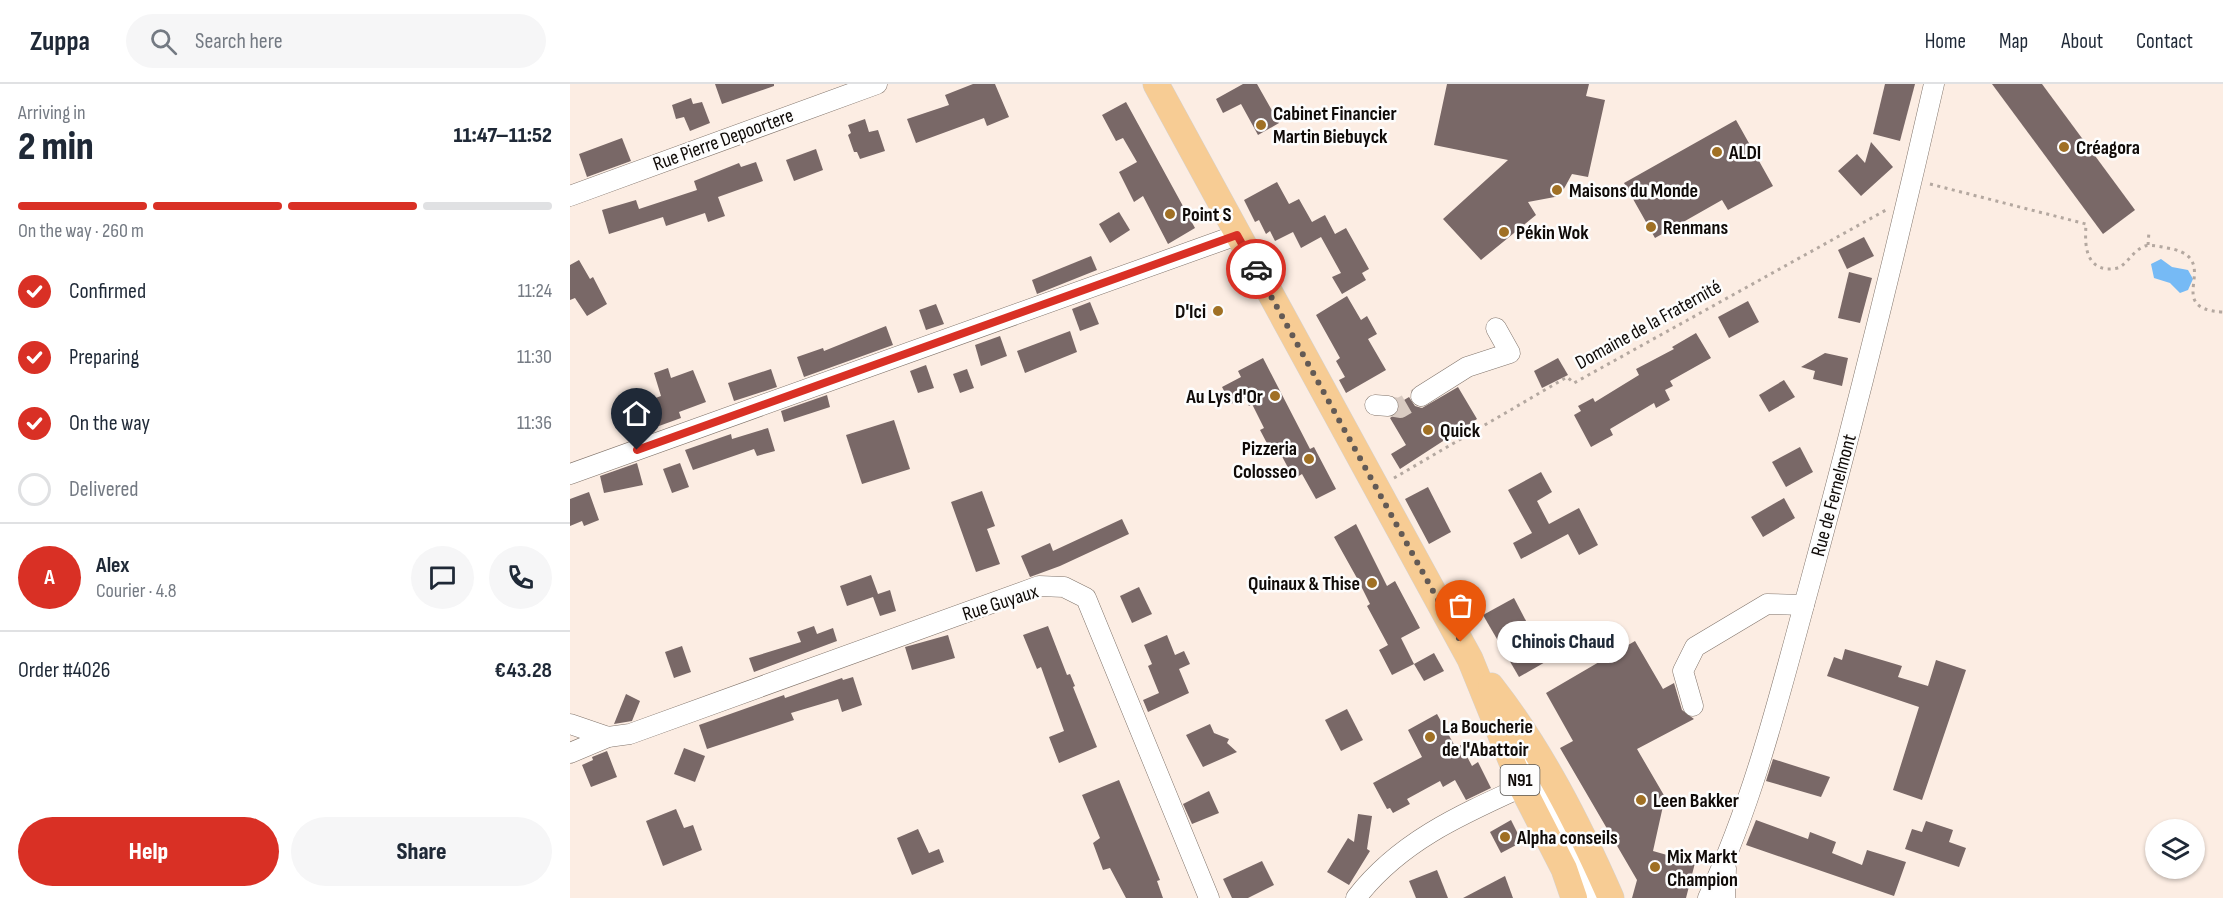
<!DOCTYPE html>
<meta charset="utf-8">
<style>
:root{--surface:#fff;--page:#f6f6f7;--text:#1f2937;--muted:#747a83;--line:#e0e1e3;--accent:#d93025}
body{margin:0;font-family:"Sofia Sans Condensed",sans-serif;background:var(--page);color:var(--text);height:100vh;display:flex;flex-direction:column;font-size:22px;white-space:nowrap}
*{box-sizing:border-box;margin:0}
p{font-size:20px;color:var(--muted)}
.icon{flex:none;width:33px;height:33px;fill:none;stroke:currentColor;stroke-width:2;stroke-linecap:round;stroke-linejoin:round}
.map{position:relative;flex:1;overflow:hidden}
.panel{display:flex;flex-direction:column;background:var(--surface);width:570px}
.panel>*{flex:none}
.buttons{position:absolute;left:1575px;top:735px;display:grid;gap:12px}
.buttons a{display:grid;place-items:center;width:60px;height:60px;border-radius:50%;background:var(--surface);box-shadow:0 2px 4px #0004;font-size:30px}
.pin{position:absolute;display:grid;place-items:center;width:51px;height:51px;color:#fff;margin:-62px -26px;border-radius:50% 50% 50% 0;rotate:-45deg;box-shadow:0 0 6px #0007}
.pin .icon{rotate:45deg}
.courier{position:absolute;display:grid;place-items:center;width:60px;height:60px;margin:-30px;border:4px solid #d93025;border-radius:50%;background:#fff;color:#222;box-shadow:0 2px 8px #0007}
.bubble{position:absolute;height:42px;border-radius:21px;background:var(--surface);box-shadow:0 2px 4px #0004;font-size:20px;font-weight:800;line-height:42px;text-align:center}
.headline em{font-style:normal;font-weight:800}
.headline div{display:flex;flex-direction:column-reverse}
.headline{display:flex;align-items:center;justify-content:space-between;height:102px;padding:0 18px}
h1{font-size:39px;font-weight:800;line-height:45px}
.bar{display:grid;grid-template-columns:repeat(4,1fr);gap:9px 6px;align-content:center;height:72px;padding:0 18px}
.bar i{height:8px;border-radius:4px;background:var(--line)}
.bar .active{background:var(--accent)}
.bar p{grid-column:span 4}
.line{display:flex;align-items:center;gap:15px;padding:0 18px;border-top:2px solid var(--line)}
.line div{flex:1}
.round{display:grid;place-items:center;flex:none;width:63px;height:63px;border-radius:32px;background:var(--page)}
ol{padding:0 18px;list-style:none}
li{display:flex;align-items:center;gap:18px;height:66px}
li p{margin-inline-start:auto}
li .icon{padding:6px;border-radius:50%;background:var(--accent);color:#fff;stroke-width:4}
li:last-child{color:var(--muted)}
li i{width:33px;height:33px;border:3px solid var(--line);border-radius:50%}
.action{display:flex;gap:12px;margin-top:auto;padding:12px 18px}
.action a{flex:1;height:69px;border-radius:36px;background:var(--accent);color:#fff;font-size:24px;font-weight:800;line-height:69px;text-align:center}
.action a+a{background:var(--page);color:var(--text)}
header{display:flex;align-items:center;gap:36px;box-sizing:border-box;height:84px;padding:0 30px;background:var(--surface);border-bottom:2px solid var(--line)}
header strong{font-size:28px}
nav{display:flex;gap:33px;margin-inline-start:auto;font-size:21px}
.search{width:420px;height:54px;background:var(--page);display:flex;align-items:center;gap:15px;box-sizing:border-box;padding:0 21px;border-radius:33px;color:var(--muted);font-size:22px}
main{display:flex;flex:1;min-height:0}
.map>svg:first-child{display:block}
.water{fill:#76baf5}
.building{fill:#796867}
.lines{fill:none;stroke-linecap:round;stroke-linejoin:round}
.minor-tunnel{stroke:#d9cbc2;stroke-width:20;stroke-dasharray:20 10;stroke-linecap:butt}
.minor-casing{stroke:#81746b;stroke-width:21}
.major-casing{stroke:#d4d3d3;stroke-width:27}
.path{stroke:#b4a8a0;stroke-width:3;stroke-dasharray:3 4.5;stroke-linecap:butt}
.minor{stroke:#fff;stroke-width:20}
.major{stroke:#f7cc94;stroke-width:26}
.done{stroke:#635a55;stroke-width:6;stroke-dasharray:0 10.8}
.route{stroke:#d93025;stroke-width:8}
.poi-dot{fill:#a07024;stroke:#fdfdfd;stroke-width:2}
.labels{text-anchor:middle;stroke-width:5;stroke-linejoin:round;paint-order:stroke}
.shield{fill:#fdfdfd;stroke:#575452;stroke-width:1.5}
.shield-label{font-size:18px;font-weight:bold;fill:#100b08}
.poi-label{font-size:20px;font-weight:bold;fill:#100b08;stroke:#fdfdfd;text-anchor:start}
.street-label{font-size:20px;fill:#100b08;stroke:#fdfdfd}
</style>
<header>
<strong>Zuppa</strong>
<div class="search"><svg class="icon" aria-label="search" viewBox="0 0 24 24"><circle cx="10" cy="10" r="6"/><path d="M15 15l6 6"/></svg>Search here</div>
<nav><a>Home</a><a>Map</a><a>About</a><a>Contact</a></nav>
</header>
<main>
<section class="panel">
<div class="headline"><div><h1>2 min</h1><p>Arriving in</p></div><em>11:47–11:52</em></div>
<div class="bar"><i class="active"></i><i class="active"></i><i class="active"></i><i></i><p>On the way · 260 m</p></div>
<ol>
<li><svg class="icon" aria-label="check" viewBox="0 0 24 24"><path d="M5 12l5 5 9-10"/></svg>Confirmed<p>11:24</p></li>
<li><svg class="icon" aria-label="check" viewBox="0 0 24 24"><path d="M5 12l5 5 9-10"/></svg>Preparing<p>11:30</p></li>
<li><svg class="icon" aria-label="check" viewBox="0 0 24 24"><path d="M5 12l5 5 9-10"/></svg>On the way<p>11:36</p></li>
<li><i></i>Delivered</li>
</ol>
<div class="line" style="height:108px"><b class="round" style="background:var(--accent);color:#fff">A</b><div><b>Alex</b><p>Courier · 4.8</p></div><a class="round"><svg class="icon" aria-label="chat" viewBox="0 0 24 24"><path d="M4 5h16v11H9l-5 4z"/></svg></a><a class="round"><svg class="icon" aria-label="phone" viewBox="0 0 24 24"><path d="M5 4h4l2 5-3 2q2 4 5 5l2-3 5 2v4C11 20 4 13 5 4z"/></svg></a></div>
<div class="line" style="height:78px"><div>Order #4026</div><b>€43.28</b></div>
<div class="action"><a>Help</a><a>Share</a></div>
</section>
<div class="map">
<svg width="1653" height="814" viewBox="0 0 1653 814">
<rect width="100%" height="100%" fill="#fcede3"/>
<polygon class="water" points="1591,175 1602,183 1618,186 1623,195 1618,206 1610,209 1600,199 1584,194 1581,180"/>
<g class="building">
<polygon points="145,0 204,0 204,2 152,20"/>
<polygon points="403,0 425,0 439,33 417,42 414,34 346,59 337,35 379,21 375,11"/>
<polygon points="673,0 687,0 709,39 688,51 671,20 653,29 646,15"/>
<polygon points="877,0 1019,0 1016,12 1035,16 1018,93 1002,90 990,112 958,118 966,131 911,176 873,135 938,76 864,61"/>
<polygon points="1315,0 1345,0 1330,57 1303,50"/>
<polygon points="1422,0 1472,0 1565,126 1533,150"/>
<polygon points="121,14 123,20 132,18 140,39 120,47 114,33 106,35 102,21"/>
<polygon points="556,18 625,144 598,160 573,112 564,118 549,88 567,78 553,54 546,57 532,31"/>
<polygon points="295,35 299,48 308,46 315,67 290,75 287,68 284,68 278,51 281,49 278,41"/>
<polygon points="1166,36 1203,102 1158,126 1152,116 1085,154 1054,99"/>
<polygon points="52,54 61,77 17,93 9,70"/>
<polygon points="1301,58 1323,83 1291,112 1268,87 1287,70 1295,79"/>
<polygon points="246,65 253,86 224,97 216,76"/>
<polygon points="186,78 193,97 148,113 155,132 138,138 135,129 96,142 93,133 39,150 32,126 66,116 69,125 127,106 124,97 169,79 171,83"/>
<polygon points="707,98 719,120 729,115 742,138 755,131 765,150 776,144 799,185 792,189 796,196 772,210 762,193 771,189 751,153 731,164 723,148 705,157 700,147 696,150 689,136 685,138 674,116"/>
<polygon points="549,128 560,146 540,159 529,140"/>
<polygon points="1294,153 1304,172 1277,185 1268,166"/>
<polygon points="521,172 527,186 467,210 462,196"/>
<polygon points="9,176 20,195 23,193 37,220 17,232 5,214 0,216 0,181"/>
<polygon points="1279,188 1302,194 1290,239 1268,234"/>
<polygon points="777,212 791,236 797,232 807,250 798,255 816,286 776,309 769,296 775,293 766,277 770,274 746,231"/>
<polygon points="1178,217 1189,238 1159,254 1148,233"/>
<polygon points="520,218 529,240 510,247 502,225"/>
<polygon points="366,220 374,240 356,246 349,226"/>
<polygon points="316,242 323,261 234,293 227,273 253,264 254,267"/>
<polygon points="500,247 507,268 455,289 447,267"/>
<polygon points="1126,249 1141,274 1100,297 1103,302 1095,306 1100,316 1086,324 1084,319 1040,345 1043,351 1021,363 1004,331 1011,327 1008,322 1023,314 1025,318 1069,291 1066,285 1104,265 1102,263"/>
<polygon points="430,252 437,272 411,282 405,261"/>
<polygon points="1255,269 1278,274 1272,302 1243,295 1245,287 1231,283"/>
<polygon points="693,274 740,365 744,363 766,405 746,415 732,390 724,395 706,361 700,365 690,346 694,344 682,320 679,322 674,313 661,320 652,303 671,293 668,287"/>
<polygon points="988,274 998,291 972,304 964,287"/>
<polygon points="356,281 364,304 348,309 340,287"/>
<polygon points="98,284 101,294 123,286 136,318 109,328 111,334 78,346 69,320 91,312 84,289"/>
<polygon points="201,285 207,303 164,317 158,299"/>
<polygon points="397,285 404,304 390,309 383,290"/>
<polygon points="1214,296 1225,313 1199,328 1189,311"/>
<polygon points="888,303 907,335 830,385 821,370 836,361 820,334 828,328 829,319 839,313 845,322 852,324"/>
<polygon points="257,311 260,323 214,338 211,327"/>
<polygon points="324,336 340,385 292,400 276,351"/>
<polygon points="198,344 205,367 187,372 184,365 123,386 115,366 161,350 162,355"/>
<polygon points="1230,363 1243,388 1216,403 1202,378"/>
<polygon points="67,379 73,401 34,409 30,392"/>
<polygon points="110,379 119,403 102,409 93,385"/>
<polygon points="971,388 982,408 967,417 979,440 1009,424 1028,461 1009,471 998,450 951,475 943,459 962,449 938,406"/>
<polygon points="858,403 881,448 859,460 835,415"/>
<polygon points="412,407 425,442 417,445 430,480 406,488 381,418"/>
<polygon points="19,408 29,436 14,442 12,437 0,442 0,415"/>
<polygon points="1214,414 1225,434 1193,453 1181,433"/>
<polygon points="552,435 559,450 490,482 460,493 451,472 480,459 483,467"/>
<polygon points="786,440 817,502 825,497 850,544 831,554 844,580 822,591 809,566 818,561 797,522 800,520 788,496 764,453"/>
<polygon points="301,491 308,510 320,506 326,527 310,532 303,513 277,522 270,502"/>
<polygon points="569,503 582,530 562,539 550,512"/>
<polygon points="944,514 977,577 949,593 913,531"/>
<polygon points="244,542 247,550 263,544 267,557 184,588 179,574 231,558 227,548"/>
<polygon points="478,542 497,591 500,590 505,602 503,603 527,663 489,679 479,653 494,647 471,583 467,585 453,551"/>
<polygon points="378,551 385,574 342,586 335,563"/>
<polygon points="597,551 605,571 614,567 620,580 609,585 619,609 578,628 573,616 589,609 578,582 582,580 574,561"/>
<polygon points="1065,557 1093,605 1104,599 1112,626 1124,635 1067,665 1095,713 1083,767 1125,779 1116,814 1062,814 1067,796 990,664 1003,657 976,609"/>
<polygon points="112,562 121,588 104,594 95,568"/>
<polygon points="1275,565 1332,582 1328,593 1358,602 1366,576 1396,586 1352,716 1323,706 1349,623 1257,592 1264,573 1272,576"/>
<polygon points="864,569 874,587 854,597 844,580"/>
<polygon points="283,593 292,621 272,628 268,615 221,629 224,636 137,665 129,641 214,611 215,614 272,594 273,596"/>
<polygon points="56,610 70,617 62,637 44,640"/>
<polygon points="777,625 793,656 771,667 755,636"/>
<polygon points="867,630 886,664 891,661 902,682 908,678 921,704 896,716 885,696 873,703 870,697 837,715 840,720 823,729 820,724 817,725 803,699 852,673 838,646"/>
<polygon points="640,640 644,649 659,655 657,659 667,668 633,683 616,651"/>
<polygon points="114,664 135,672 125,698 104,690"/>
<polygon points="37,667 47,693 21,703 12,681 23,676 22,673"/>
<polygon points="1203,675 1260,693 1251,713 1196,697"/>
<polygon points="549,696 590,796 587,797 593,814 556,814 540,784 533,786 523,759 530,754 512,711"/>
<polygon points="639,707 649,729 622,740 613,720"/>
<polygon points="106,725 114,744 123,741 132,766 93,782 76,737"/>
<polygon points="788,730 802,732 797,765 800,767 779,801 757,788 778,754 784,758"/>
<polygon points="941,736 952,758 931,769 920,748"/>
<polygon points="1186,736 1238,755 1240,748 1266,758 1262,769 1292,781 1297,766 1336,778 1324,812 1176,761"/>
<polygon points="1356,737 1383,746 1379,758 1396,764 1389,783 1335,765 1342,745 1352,748"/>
<polygon points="348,745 359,769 369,765 374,778 342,791 327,754"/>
<polygon points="692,777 704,801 678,814 662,814 653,795"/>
<polygon points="867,786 878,814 846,814 839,797"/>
<polygon points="935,792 943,814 893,814"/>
</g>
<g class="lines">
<polyline class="minor-tunnel" points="818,322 830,324 851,312"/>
<defs>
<g id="minor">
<polyline points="0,112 307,0"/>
<polyline points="851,312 897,283 940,269 926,244"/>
<polyline points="805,321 818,322"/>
<polyline points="0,390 667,151"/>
<polyline points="1123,622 1113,587 1125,563 1197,520 1234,521"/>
<polyline points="0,640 38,653"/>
<path d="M941 648C970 703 1001 755 1018 814"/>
<polyline points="0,669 38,653 60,650 469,502 494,503 516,514 639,814"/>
<path d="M786 814C829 758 890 731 952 703"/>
<path d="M1138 814C1185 714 1211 605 1240 499 1285 333 1326 167 1364 0"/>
<polyline points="1155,814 1156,784"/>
</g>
<g id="major">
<polyline points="586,0 900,575 952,703 994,785 1004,814"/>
<path d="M921 602C971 666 1008 739 1041 814"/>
</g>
</defs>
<use href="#minor" class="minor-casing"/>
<use href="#major" class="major-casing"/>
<g class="path">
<path d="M1360 100 1516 140C1515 158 1514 182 1537 185 1541 185 1546 185 1550 183 1559 177 1564 166 1575 162 1583 160 1595 164 1603 165 1653 178 1591 225 1653 228"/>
<polyline points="1578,161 1579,147"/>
<polyline points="824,394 997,293 1004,299 1316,126"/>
</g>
<use href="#minor" class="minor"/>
<use href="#major" class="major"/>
</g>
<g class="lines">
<polyline class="done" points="686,185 891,558"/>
<polyline class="route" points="67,366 667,151 686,185"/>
</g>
<g class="poi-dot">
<circle cx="691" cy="41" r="6"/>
<circle cx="1494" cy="63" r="6"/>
<circle cx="1147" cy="68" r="6"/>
<circle cx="987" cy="106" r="6"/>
<circle cx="600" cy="130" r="6"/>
<circle cx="1081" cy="143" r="6"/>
<circle cx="934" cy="148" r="6"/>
<circle cx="648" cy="227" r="6"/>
<circle cx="705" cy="312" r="6"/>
<circle cx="858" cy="346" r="6"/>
<circle cx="739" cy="375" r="6"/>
<circle cx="802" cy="499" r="6"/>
<circle cx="860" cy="653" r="6"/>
<circle cx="1071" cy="716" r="6"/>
<circle cx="935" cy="753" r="6"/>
<circle cx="1085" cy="783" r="6"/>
</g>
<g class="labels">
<rect class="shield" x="930.5" y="681" width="39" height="30" rx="4.5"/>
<g class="shield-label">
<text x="950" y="702">N91</text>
</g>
<g class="poi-label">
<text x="703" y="36">Cabinet Financier<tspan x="703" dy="23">Martin Biebuyck</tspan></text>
<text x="1506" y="70">Créagora</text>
<text x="1159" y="75">ALDI</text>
<text x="999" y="113">Maisons du Monde</text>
<text x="612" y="137">Point S</text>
<text x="1093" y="150">Renmans</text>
<text x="946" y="155">Pékin Wok</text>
<text x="636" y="234" text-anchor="end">D'Ici</text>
<text x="693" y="319" text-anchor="end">Au Lys d'Or</text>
<text x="870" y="353">Quick</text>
<text x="727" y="371" text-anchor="end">Pizzeria<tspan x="727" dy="23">Colosseo</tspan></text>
<text x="790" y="506" text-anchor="end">Quinaux &amp; Thise</text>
<text x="872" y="649">La Boucherie<tspan x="872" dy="23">de l'Abattoir</tspan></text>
<text x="1083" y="723">Leen Bakker</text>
<text x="947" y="760">Alpha conseils</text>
<text x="1097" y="779">Mix Markt<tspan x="1097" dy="23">Champion</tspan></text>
</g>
<g class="street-label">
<text transform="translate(153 55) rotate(-20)" y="7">Rue Pierre Depoortere</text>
<text transform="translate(1078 240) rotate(-29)" y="7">Domaine de la Fraternité</text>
<text transform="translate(1263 411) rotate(-75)" y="7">Rue de Fernelmont</text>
<text transform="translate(430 518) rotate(-18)" y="7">Rue Guyaux</text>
</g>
</g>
</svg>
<div class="buttons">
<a><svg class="icon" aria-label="layers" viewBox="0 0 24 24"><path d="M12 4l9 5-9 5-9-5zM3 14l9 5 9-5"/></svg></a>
</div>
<div class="pin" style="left:891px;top:558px;background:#ea580c"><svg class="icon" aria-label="bag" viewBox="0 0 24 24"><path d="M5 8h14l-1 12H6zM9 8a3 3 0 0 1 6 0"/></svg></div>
<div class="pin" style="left:67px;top:366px;background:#1f2937"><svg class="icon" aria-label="home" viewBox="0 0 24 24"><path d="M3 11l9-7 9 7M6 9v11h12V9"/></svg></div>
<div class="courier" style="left:686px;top:185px"><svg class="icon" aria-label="car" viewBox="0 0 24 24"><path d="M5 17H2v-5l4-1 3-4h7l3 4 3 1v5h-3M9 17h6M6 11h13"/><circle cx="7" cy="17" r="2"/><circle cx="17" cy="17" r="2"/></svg></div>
<div class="bubble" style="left:927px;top:537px;width:132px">Chinois Chaud</div>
</div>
</main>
